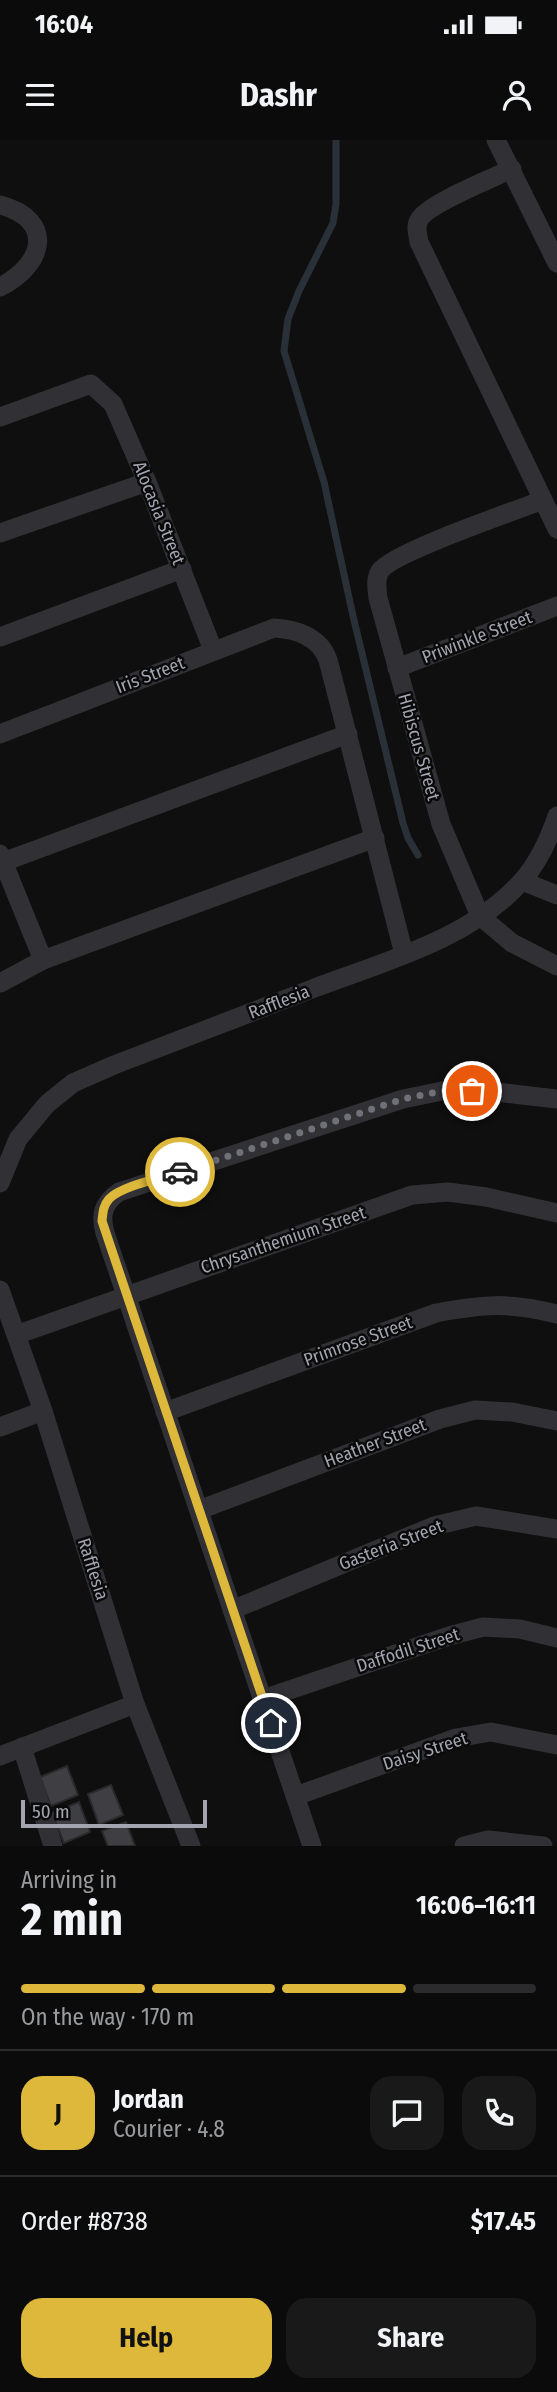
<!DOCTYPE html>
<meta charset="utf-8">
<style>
:root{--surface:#0b0b0c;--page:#19191a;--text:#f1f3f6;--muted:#9a9b9d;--line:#2b2b2d;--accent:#ddb83b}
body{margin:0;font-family:"Fira Sans Condensed",sans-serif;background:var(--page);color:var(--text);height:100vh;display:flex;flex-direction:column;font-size:26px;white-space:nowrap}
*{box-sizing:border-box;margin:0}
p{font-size:23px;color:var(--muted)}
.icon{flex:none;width:38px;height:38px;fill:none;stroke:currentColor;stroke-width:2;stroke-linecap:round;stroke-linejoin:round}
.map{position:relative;height:1706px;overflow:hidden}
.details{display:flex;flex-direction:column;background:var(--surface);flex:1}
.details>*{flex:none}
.scale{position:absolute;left:21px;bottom:18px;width:186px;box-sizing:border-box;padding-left:7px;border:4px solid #a2a5b0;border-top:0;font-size:19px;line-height:24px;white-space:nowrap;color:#a2a5b0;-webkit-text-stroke:5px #0a0a0b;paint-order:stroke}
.pin{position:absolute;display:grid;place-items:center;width:60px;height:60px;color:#fff;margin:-30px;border:4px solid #fff;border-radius:50%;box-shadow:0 2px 7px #0007}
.courier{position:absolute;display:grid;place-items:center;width:70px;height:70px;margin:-35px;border:5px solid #ddb83b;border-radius:50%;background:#fff;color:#222;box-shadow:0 2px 9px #0007}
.overview em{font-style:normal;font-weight:700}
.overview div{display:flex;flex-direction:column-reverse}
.overview{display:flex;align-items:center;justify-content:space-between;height:119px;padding:0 21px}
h1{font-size:46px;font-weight:700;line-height:52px}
.bar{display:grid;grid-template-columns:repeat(4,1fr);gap:10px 7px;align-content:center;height:84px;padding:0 21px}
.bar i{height:9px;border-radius:5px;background:var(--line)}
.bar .current{background:var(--accent)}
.bar p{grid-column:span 4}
.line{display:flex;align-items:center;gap:18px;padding:0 21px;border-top:2px solid var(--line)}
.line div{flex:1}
.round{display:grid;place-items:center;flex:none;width:74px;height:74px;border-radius:21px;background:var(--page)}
.cta{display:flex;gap:14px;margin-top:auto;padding:14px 21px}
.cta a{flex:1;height:80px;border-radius:21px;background:var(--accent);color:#111;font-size:28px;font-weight:700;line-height:80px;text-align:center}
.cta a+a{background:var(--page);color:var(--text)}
.status{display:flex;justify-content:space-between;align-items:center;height:49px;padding:0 35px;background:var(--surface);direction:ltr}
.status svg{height:19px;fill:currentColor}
header{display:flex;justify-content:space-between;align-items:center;height:91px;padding:0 21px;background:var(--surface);font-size:32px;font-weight:700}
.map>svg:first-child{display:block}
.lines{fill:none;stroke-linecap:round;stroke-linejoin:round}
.stream{stroke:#2a3037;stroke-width:7}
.building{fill:#3f3f43;stroke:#2a292c;stroke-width:2}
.minor{stroke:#313135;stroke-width:19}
.done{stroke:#6f7078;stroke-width:7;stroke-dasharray:0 12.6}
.route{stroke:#ddb83b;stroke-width:9}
.labels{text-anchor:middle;stroke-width:5;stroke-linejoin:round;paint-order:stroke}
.street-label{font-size:18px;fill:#a2a5b0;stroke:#0a0a0b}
</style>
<div class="status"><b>16:04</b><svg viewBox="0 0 49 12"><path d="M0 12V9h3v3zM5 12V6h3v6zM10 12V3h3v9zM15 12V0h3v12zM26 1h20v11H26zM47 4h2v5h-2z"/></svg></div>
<header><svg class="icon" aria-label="menu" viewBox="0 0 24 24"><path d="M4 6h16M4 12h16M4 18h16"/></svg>Dashr<svg class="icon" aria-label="person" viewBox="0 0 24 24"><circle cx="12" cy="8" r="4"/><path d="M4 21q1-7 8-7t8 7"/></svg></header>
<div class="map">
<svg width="557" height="1706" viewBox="0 0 557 1706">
<rect width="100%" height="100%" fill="#0f0f10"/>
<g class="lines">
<polyline class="stream" points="336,0 336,64 333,83 299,151 288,179 284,211 324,342 353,476 403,683 408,698 418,715"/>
</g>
<g class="building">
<polygon points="67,1626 78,1655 51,1666 40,1637"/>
<polygon points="111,1645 123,1675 99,1685 88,1654"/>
<polygon points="79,1662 90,1692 64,1703 52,1673"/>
<polygon points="126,1682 135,1706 108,1706 102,1691"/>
</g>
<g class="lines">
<g class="minor">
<polyline points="496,0 557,123"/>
<path d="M512 29C493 38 427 64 419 80 415 87 418 95 419 102L557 389"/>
<path d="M0 65C56 80 44 125 0 147"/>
<polyline points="0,277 91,244 113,264 147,342 213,510"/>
<path d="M543 360C515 371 393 412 380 431 375 439 377 449 378 458L441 684 480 776 512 803 557 826"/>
<polyline points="0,393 147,342"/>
<polyline points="0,497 182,429"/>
<polyline points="397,528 557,466"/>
<path d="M0 594 274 488C296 489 320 497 328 520L404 814"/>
<polyline points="0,714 43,820"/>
<polyline points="3,722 348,594"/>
<polyline points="522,741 557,755"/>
<polyline points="0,843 43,820 375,698"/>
<path d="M0 1043 18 999 47 964 73 943 114 925C180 900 246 875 312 849 383 822 469 800 522 741 538 723 549 699 557 676"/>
<polyline points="0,1150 43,1271 135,1564 191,1706"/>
<polyline points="16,1195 412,1055 448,1052 486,1057 557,1073"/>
<path d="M165 1272 436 1173C484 1164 509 1162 557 1174"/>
<polyline points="0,1287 43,1271"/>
<polyline points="199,1370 440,1279 475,1270 512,1272 557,1281"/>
<polyline points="232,1470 434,1386 476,1376 557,1389"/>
<polyline points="263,1559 449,1496 483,1487 520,1489 557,1498"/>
<polyline points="22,1607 53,1706"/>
<polyline points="0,1616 135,1564"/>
<polyline points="296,1656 456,1598 491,1592 557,1605"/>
<path d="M312 1706 105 1093C100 1075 103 1063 119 1052L403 959 447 950 496 952 557 959"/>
<polyline points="464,1706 488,1700 543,1706"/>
</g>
</g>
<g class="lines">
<polyline class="done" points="180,1032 403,959 447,950 472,951"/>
<path class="route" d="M180 1032C162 1038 121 1046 109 1059 103 1066 103 1072 102 1081L271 1583"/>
</g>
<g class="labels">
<g class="street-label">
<text transform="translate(159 373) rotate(68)" y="6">Alocasia Street</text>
<text transform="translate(477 497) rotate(-21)" y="6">Priwinkle Street</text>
<text transform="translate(150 535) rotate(-21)" y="6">Iris Street</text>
<text transform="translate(419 607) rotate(74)" y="6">Hibiscus Street</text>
<text transform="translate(279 862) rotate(-21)" y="6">Rafflesia</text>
<text transform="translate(283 1100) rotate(-19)" y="6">Chrysanthemium Street</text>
<text transform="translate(358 1201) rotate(-20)" y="6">Primrose Street</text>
<text transform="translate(375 1303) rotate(-21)" y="6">Heather Street</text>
<text transform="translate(391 1405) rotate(-21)" y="6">Gasteria Street</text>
<text transform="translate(93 1429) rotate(72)" y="6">Rafflesia</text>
<text transform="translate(408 1510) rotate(-18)" y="6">Daffodil Street</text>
<text transform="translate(425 1611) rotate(-18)" y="6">Daisy Street</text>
</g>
</g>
</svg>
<div class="scale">50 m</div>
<div class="pin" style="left:472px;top:951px;background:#ea580c"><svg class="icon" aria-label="bag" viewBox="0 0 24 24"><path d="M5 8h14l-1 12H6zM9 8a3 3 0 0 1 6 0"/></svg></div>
<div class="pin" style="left:271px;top:1583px;background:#1f2937"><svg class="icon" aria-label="home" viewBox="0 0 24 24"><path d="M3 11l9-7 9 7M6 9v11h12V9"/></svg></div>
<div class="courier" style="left:180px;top:1032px"><svg class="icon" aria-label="car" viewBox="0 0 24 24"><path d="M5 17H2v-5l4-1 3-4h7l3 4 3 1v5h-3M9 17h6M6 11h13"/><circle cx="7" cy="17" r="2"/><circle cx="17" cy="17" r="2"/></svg></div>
</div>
<section class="details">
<div class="overview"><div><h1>2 min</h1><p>Arriving in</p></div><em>16:06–16:11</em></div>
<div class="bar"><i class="current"></i><i class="current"></i><i class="current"></i><i></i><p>On the way · 170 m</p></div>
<div class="line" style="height:126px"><b class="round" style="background:var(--accent);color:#111">J</b><div><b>Jordan</b><p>Courier · 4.8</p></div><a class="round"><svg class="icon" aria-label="chat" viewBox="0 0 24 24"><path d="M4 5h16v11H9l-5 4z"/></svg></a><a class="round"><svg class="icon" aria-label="phone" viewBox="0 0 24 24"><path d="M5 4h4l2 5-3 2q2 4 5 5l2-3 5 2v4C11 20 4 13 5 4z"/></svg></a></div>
<div class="line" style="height:91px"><div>Order #8738</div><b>$17.45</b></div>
<div class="cta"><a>Help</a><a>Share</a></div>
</section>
